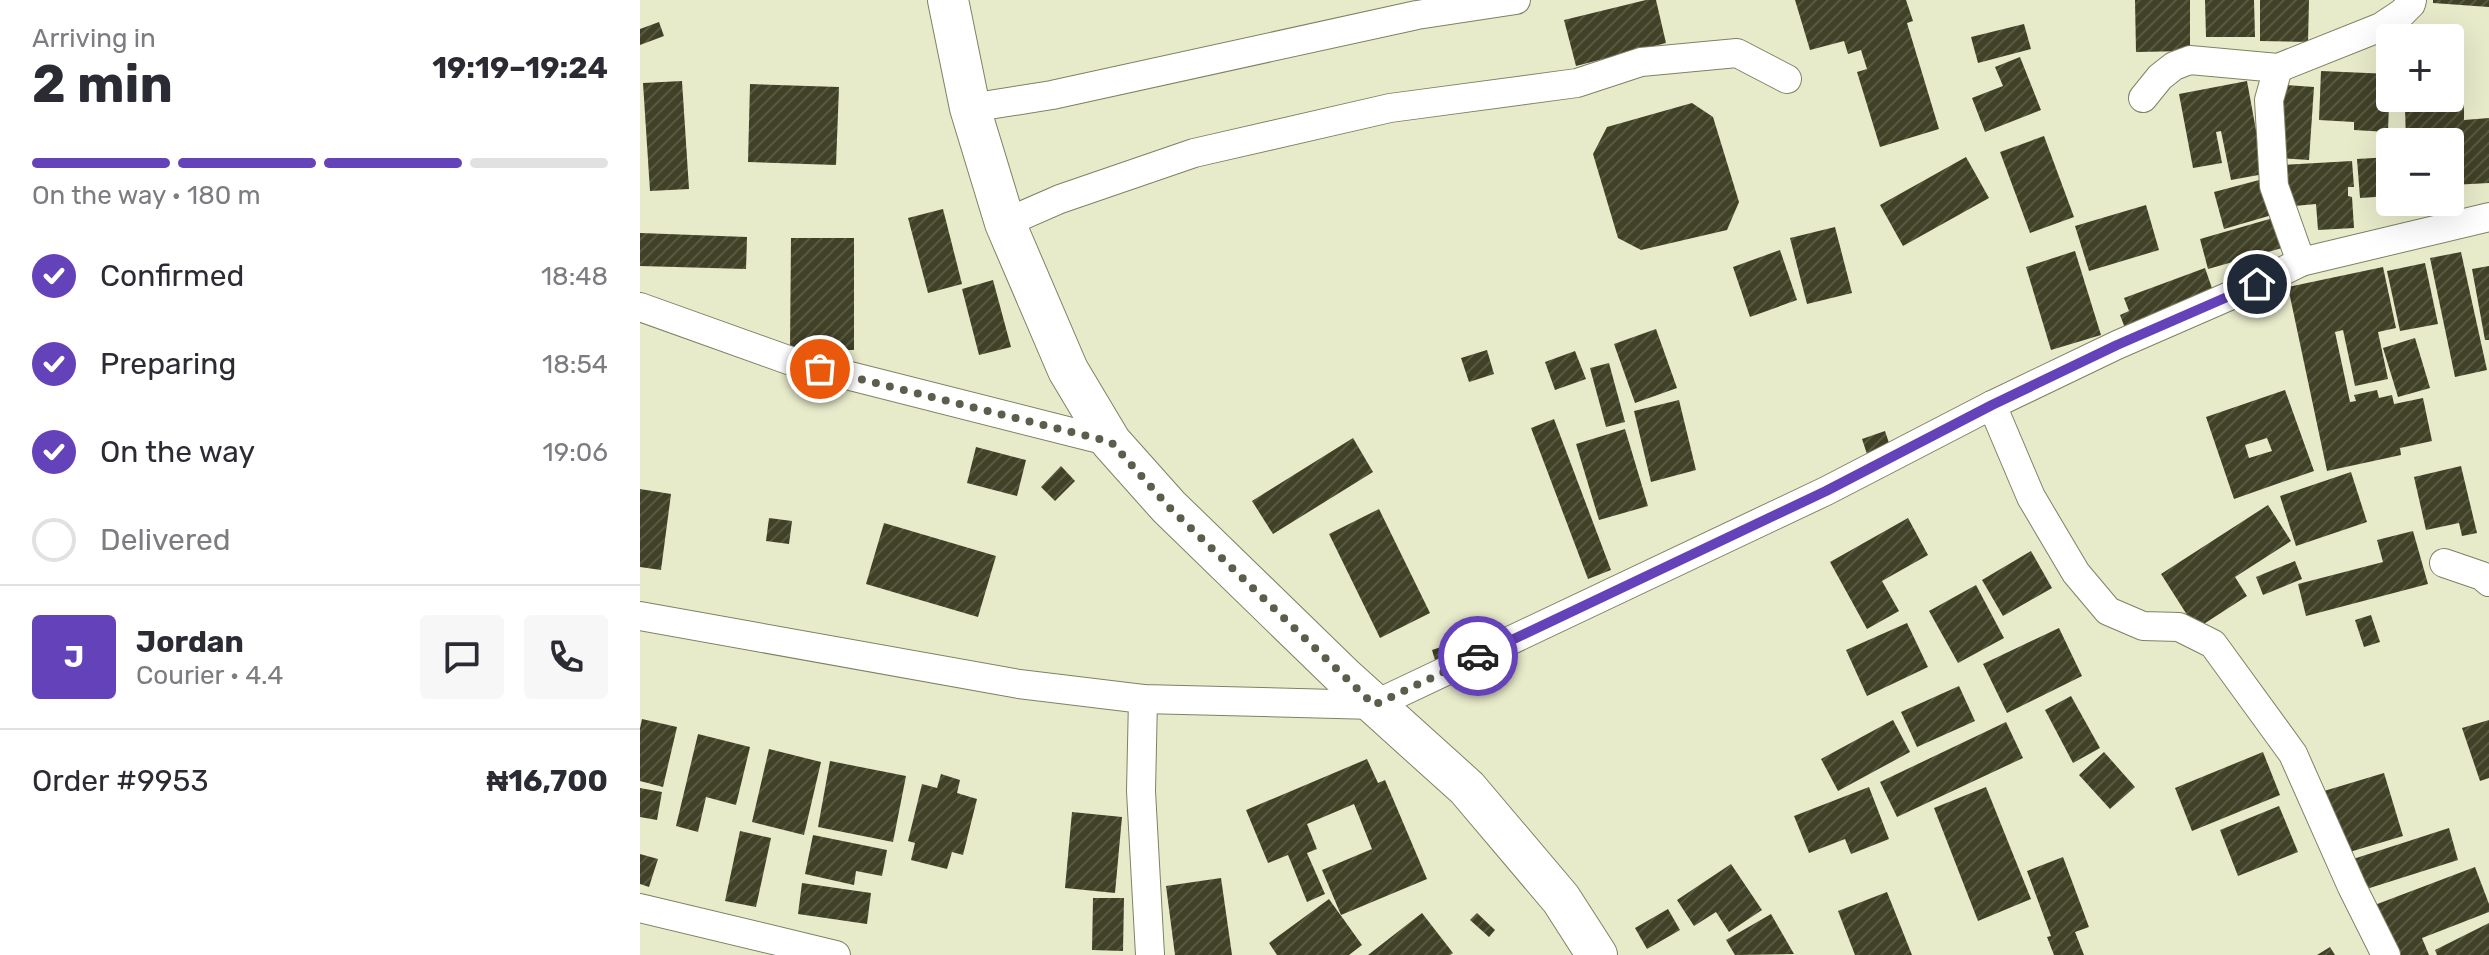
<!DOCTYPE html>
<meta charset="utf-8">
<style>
:root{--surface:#fff;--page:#f7f7f7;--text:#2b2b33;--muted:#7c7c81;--line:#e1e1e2;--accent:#6442ba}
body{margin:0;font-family:Rubik,sans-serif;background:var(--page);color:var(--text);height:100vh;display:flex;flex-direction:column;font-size:30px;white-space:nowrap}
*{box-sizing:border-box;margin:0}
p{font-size:26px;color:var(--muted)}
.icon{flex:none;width:44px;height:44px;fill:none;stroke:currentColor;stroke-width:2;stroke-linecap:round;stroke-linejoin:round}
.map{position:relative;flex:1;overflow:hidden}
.panel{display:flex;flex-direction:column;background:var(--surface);width:640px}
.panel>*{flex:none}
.tools{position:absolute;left:1736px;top:24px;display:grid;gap:16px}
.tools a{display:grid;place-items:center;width:88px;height:88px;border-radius:8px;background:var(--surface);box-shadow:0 8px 32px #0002;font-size:40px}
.pin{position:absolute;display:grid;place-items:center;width:68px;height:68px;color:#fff;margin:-34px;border:4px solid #fff;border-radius:50%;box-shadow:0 2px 8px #0007}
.courier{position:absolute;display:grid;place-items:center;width:80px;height:80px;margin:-40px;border:6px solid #6442ba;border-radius:50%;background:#fff;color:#222;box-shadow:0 2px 10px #0007}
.overview em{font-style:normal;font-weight:700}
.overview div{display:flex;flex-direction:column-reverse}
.overview{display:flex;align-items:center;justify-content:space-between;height:136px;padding:0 32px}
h1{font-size:52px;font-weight:700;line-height:60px}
.bar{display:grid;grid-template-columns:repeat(4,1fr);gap:12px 8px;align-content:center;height:96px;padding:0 32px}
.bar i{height:10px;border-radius:6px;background:var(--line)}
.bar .selected{background:var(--accent)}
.bar p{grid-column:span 4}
.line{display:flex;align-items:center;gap:20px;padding:0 32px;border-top:2px solid var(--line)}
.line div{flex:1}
.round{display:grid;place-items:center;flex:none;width:84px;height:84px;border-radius:8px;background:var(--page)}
ol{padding:0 32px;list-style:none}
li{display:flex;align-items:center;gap:24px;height:88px}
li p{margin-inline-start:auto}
li .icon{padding:8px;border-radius:50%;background:var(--accent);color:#fff;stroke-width:4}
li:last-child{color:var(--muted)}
li i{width:44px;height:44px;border:4px solid var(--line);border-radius:50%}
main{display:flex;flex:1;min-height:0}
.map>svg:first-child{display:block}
.building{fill:url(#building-hatch);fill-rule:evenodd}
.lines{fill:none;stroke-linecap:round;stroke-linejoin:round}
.minor-casing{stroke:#7f8164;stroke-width:30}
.secondary-casing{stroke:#7f8164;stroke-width:42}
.minor{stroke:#fff;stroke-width:28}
.secondary{stroke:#fff;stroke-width:40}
.done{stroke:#5c5d4b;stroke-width:8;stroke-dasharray:0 14.4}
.route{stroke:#6442ba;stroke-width:10}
</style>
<main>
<section class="panel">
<div class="overview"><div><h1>2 min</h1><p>Arriving in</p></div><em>19:19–19:24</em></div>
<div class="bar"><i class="selected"></i><i class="selected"></i><i class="selected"></i><i></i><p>On the way · 180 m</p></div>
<ol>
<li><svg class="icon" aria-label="check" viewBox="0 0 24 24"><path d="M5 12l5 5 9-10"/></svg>Confirmed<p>18:48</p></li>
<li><svg class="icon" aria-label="check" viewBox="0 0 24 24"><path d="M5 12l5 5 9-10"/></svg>Preparing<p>18:54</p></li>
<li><svg class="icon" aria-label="check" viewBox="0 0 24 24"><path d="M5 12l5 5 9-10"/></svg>On the way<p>19:06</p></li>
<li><i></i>Delivered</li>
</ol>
<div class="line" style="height:144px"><b class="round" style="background:var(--accent);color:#fff">J</b><div><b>Jordan</b><p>Courier · 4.4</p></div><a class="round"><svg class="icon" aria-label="chat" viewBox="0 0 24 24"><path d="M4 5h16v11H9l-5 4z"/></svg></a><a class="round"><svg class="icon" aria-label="phone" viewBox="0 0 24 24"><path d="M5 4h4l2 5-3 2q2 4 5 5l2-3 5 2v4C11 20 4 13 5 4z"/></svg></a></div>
<div class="line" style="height:104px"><div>Order #9953</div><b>₦16,700</b></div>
</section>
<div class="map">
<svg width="1849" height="955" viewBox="0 0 1849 955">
<defs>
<pattern id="building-hatch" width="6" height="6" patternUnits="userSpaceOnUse" patternTransform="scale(2)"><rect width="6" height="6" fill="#404126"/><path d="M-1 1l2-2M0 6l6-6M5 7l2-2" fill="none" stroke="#585942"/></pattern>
</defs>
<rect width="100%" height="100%" fill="#e8ebca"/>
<g class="building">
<polygon points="1006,0 1016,0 1026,43 936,66 924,20"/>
<polygon points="1155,0 1266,0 1273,21 1267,23 1299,129 1240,147 1217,72 1227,69 1221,50 1208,54 1204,41 1170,50"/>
<polygon points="1495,0 1550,0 1550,51 1496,52"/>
<polygon points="1565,0 1614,0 1615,37 1566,37"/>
<polygon points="1620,0 1669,0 1668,42 1620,41"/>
<polygon points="1793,0 1849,0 1849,7 1793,3"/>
<polygon points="19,22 24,36 0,45 0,29"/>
<polygon points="1384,24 1391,49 1338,63 1331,37"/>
<polygon points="1810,49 1813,49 1816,79 1810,80"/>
<polygon points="1380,57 1401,110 1345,132 1332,98 1363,86 1355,67"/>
<polygon points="1681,71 1750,74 1748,132 1714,130 1714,122 1679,120"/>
<polygon points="42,81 49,189 10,191 3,83"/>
<polygon points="1607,81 1624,174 1591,180 1581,131 1576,132 1582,163 1553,168 1539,94"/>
<polygon points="110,84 199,87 196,165 108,162"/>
<polygon points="1645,85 1674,87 1669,160 1640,158"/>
<polygon points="1052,103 1073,117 1099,202 1087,230 1001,250 978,238 953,154 967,127"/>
<polygon points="1824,104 1824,120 1849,118 1849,183 1812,185 1810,142 1766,142 1765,107"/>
<polygon points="1404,136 1434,217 1390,233 1360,152"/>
<polygon points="1326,157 1349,198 1263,246 1240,205"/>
<polygon points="1750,157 1750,196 1720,198 1717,159"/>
<polygon points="1712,161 1714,187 1708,187 1708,196 1712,197 1714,228 1678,230 1676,204 1644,207 1641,165"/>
<polygon points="1623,179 1632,215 1584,229 1574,192"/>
<polygon points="1506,205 1519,250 1449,271 1435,226"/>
<polygon points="303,209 322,284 288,293 268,218"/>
<polygon points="1633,218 1642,248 1568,269 1560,239"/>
<polygon points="1195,227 1212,293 1167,304 1150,238"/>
<polygon points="0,233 107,237 106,269 0,266"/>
<polygon points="151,238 214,238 214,350 150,350"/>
<polygon points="1140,250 1157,300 1110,317 1093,267"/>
<polygon points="1435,251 1461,335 1411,350 1386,267"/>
<polygon points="1821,252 1847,370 1815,377 1790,258"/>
<polygon points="1785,263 1798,324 1760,331 1747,271"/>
<polygon points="1849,266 1849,340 1845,340 1832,269"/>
<polygon points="1743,267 1756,328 1738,332 1748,379 1715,386 1703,330 1695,332 1710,402 1716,401 1714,395 1737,390 1739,398 1752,395 1754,404 1783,398 1792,441 1760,448 1761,455 1687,471 1648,287"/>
<polygon points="1565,268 1574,294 1485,328 1480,315 1489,311 1484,298"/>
<polygon points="353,280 371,347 339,355 322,289"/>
<polygon points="1016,329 1037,388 995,403 974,344"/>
<polygon points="1775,338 1790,388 1758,397 1743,348"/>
<polygon points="847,350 854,374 829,382 821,358"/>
<polygon points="935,351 946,379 915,390 905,362"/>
<polygon points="969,363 985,422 966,427 950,368"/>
<path d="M1645 390 1674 471 1594 499 1566 417ZM1627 438 1632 451 1609 458 1605 445Z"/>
<polygon points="1039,400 1056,470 1011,482 994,411"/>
<polygon points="914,419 971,570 948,579 891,428"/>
<polygon points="985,429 1008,506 959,520 936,444"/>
<polygon points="1245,431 1252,452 1229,460 1222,439"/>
<polygon points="713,438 733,472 633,534 612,501"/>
<polygon points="336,447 386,460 377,496 327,483"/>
<polygon points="421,466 435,481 415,501 401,487"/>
<polygon points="1821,466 1837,533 1822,536 1819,523 1786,530 1774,477"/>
<polygon points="1711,472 1727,522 1656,546 1640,496"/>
<polygon points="0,489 31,494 21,570 0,567"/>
<polygon points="1628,505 1651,541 1595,577 1607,596 1556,629 1521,574"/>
<polygon points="739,509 790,613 740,638 689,534"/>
<polygon points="129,518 152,521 149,544 126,541"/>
<polygon points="1268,518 1288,555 1242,581 1259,611 1227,629 1190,562"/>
<polygon points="244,523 356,556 338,617 226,584"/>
<polygon points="1773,531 1788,584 1666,616 1658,584 1743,562 1737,540"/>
<polygon points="1391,551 1412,588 1363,616 1342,580"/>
<polygon points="1655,561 1662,579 1623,595 1616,577"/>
<polygon points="1336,585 1364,638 1318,663 1289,611"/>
<polygon points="1731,615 1740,642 1724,647 1715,620"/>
<polygon points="1267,623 1288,667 1227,696 1206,650"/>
<polygon points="1419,628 1442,676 1367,713 1343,664"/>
<polygon points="820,635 827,656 814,660 808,639"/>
<polygon points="804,646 810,666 798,670 792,650"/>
<polygon points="1319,686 1335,721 1277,747 1261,712"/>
<polygon points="1431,696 1460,748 1433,763 1405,710"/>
<polygon points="2,719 37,727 23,787 0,781 0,728"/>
<polygon points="1253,720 1270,752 1198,791 1181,759"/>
<polygon points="1849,720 1849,778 1840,781 1822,728"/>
<polygon points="1366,722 1383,758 1257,817 1240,782"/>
<polygon points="58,734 110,747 96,805 66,797 58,832 36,826"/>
<polygon points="129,749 181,762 164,835 112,822"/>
<polygon points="1464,752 1495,787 1470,809 1439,775"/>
<polygon points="1623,752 1640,795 1552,831 1535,788"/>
<polygon points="727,759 738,783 745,780 787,879 701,915 682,870 732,849 714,804 667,824 677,849 667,853 685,894 667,902 648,855 628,863 606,810"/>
<polygon points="190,761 266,776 253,842 178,827"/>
<polygon points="1744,773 1763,836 1703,854 1684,791"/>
<polygon points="301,774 320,780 317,793 337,799 323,855 312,852 307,869 271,860 275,843 268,841 282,784 297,788"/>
<polygon points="1229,787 1249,839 1211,854 1205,839 1169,853 1154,816"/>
<polygon points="1346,787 1391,899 1338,921 1294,808"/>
<polygon points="0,788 22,792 17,820 0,817"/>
<polygon points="1639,806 1658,852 1598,876 1580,830"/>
<polygon points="432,812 482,817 475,893 425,888"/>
<polygon points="1809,828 1818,860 1717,892 1707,861"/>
<polygon points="100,831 131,838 116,907 85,901"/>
<polygon points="173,835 247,850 242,876 216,871 214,885 165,874"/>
<polygon points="0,854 18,859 9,887 0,884"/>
<polygon points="1423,857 1449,927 1435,932 1444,955 1414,955 1407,937 1411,936 1387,871"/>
<polygon points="1091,864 1122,910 1089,932 1076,912 1054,926 1037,900"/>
<polygon points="1835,867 1849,904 1849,912 1782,938 1789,955 1757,955 1732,906"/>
<polygon points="581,878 592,955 535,955 526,886"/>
<polygon points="162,883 231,893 227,924 158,914"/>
<polygon points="1247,892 1272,955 1215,955 1198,911"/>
<polygon points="453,898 484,898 483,951 452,950"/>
<polygon points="689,899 722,945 709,955 637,955 629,943"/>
<polygon points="1028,909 1040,930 1007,949 995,928"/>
<polygon points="782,913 813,953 810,955 728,955"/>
<polygon points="837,913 855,930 849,937 830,920"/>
<polygon points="1131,914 1154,954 1095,955 1086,940"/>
<polygon points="1849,923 1849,955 1797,955 1795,950"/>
<polygon points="1690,947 1695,955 1677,955"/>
</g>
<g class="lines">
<defs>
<g id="minor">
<polyline points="1638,68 1629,100 1634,186 1661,262"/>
<polyline points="1503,98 1520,77 1534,66 1550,60 1638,68 1741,27 1762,13 1771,4 1772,0"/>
<polyline points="330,108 412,95 777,15 876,0"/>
<polyline points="365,223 420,199 554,153 750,108 937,83 1001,62 1097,53 1147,79"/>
<polyline points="0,307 151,361 471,442"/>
<polyline points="1352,405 1391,497 1436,573 1468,611 1503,626 1539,627 1573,644 1653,754 1712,887 1746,955"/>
<polyline points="1804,563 1842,576 1849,582"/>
<polyline points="0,616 379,684 503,699 734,705 1186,491 1352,405 1477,345 1617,284 1661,262 1849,217"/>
<polyline points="503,699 501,791 510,955"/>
<polyline points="0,908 196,955"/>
</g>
<polyline id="secondary" points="308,0 330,108 365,223 428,370 471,442 529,507 704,677 827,788 921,899 957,955"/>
</defs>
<use href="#minor" class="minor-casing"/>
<use href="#secondary" class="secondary-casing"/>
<use href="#minor" class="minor"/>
<use href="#secondary" class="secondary"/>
</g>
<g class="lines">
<polyline class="done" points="180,369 471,442 529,507 734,705 838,656"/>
<polyline class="route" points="838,656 1186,491 1352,405 1477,345 1617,284"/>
</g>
</svg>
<div class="tools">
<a>+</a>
<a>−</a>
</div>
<div class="pin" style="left:180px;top:369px;background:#ea580c"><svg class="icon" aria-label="bag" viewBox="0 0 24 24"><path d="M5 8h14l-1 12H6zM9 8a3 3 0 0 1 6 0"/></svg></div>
<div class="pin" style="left:1617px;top:284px;background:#1f2937"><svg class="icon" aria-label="home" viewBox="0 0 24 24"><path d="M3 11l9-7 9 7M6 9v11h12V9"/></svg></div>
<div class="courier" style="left:838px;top:656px"><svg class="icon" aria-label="car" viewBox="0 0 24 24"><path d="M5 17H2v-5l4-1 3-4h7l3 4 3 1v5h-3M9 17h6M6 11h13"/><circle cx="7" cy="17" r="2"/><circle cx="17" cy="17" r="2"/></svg></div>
</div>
</main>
